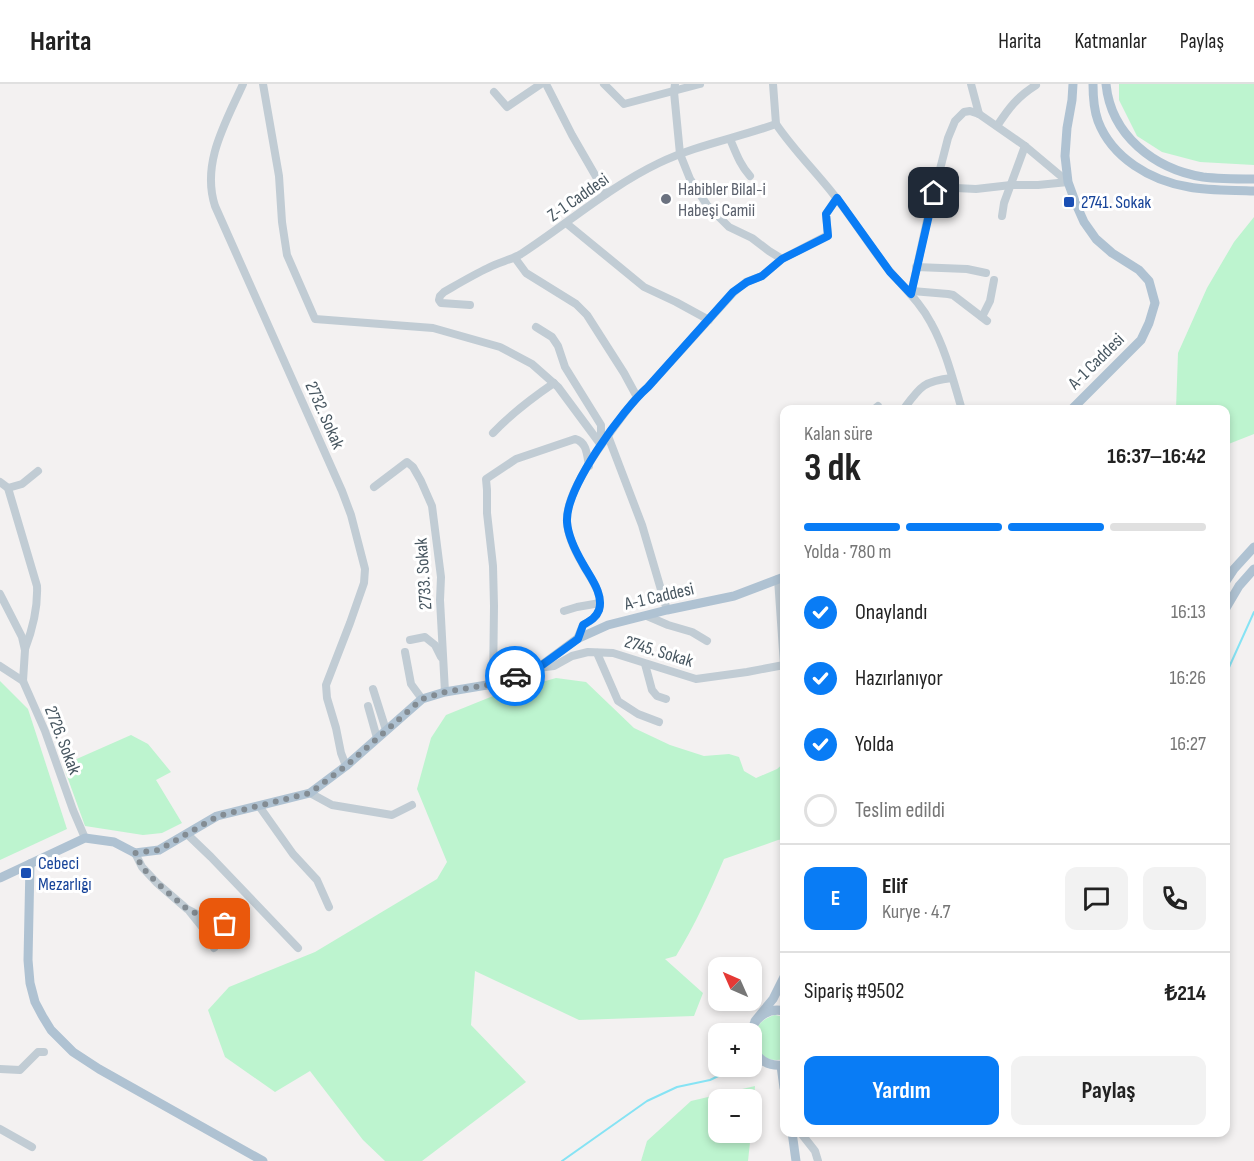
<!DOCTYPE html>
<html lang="tr">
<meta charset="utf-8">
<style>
:root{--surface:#fff;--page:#f2f2f2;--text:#222;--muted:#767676;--line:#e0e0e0;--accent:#097cf5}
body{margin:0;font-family:"Sofia Sans Condensed",sans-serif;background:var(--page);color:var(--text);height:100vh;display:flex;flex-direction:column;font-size:22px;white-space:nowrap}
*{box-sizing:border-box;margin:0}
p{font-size:20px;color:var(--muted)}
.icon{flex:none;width:33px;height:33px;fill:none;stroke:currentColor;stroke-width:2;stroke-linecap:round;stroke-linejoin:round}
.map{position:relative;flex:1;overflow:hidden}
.sheet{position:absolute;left:780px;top:321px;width:450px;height:732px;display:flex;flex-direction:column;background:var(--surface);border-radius:12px;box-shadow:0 3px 9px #0003}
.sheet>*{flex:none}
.needle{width:39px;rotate:315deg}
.tools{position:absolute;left:708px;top:873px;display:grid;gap:12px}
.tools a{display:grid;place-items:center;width:54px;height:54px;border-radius:12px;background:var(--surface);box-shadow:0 3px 9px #0003;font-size:30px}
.pin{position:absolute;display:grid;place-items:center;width:51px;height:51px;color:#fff;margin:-26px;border-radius:12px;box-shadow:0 3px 9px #0006}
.courier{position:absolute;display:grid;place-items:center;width:60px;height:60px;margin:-30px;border:4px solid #097cf5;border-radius:50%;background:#fff;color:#222;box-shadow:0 2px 8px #0007}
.headline em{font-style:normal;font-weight:700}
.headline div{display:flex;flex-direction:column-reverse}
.headline{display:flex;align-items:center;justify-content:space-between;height:102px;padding:0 24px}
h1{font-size:39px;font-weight:700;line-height:45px}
.bar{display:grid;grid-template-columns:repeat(4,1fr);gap:9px 6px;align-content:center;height:72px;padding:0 24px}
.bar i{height:8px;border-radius:4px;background:var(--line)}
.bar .current{background:var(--accent)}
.bar p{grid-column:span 4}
.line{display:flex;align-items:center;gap:15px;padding:0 24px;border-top:2px solid var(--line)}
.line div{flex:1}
.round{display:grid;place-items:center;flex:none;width:63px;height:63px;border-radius:12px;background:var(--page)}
ol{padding:0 24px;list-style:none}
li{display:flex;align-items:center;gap:18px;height:66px}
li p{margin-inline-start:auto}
li .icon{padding:6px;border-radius:50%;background:var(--accent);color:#fff;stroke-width:4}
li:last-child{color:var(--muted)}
li i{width:33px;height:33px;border:3px solid var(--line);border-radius:50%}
.primary-button{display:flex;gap:12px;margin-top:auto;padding:12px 24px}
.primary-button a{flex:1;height:69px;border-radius:12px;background:var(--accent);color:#fff;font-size:24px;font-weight:700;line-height:69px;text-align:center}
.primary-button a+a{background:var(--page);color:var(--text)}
header{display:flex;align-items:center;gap:36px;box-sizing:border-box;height:84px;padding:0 30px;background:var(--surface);border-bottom:2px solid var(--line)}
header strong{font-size:28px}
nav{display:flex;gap:33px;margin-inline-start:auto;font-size:21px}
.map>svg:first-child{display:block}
.green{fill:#bdf4cf}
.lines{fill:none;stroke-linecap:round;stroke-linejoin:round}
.stream{stroke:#86e3f4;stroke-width:2}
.minor{stroke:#c1ccd4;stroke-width:8}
.major{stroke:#afc2d2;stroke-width:9}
.done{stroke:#838c93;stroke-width:6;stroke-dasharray:0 10.8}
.route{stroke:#097cf5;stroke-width:8}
.worship-dot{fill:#6b7280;stroke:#fff;stroke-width:2}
.transit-dot{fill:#1a4fb4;stroke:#fff;stroke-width:2}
.labels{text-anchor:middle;stroke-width:6;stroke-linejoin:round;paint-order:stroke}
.worship-label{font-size:18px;fill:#5b616d;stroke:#fff;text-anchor:start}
.street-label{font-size:18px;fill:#475660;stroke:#fff}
.transit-label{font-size:18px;fill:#164399;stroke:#fff;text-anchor:start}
</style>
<header>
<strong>Harita</strong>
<nav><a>Harita</a><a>Katmanlar</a><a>Paylaş</a></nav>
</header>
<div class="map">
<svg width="1254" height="1077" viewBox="0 0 1254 1077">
<rect width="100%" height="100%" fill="#f3f1f1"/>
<g class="green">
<polygon points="1119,0 1254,0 1254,81 1200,78 1162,68 1137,52 1119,16"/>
<polygon points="1254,133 1254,350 1226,361 1226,326 1176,325 1178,269 1207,204 1234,158"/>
<path d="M556 594 586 598 634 644 670 661 704 672 729 670 739 673 744 687 756 694 777 685 784 679V755L778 756 724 775C710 808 695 841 676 872L665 875 703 909 694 932 579 936 475 887 471 941 526 998 422 1077H385L363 1056 310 987 275 1008 225 973 208 926 229 903 315 868 437 795 447 778 417 705 431 654 446 631 493 612Z"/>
<polygon points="0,597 28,625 67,745 0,776"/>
<polygon points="131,651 148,660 171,688 156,696 182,739 162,749 143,751 85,742 63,681"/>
<path d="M775 931 784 933V975C752 983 741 940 775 931Z"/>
<polygon points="755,1002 752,1042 752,1016 718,1016 718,1048 751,1049 748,1077 641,1077 647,1057 691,1017"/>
</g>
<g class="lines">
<g class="stream">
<polyline points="1226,590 1254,528"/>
<polyline points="562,1077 647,1017 677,1003 710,996 735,984"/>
</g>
<g class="minor">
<path d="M243 0C226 38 201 79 215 122L342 407 351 431 365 485 364 499 350 539 326 601 327 614 336 644 341 669 346 682"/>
<polyline points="263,0 279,92 282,138 287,171 315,235 433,244 500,263 532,280 558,303 601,361"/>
<polyline points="546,0 572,51 606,110"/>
<polyline points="604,0 624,20 700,0"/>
<polyline points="675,0 674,8 680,70 690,95 707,121 729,143 752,154 769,167 782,175 828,151 826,130 837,114"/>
<polyline points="773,0 776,40"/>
<polyline points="971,0 979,30"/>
<polyline points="494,8 507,23 541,0"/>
<path d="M997 42C1009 24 1017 13 1036 1"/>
<path d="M730 55C736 69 740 81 750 92"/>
<polyline points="936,103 976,105 1011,101 1038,101 1068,98"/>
<polyline points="1002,132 1004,119 1025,62"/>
<polyline points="566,139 644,203 676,218 709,236"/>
<path d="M515 174 526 189 576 220 587 231 624 289 637 313C616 341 566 402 567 436 567 451 575 467 582 479 590 494 607 513 597 530 594 536 588 538 583 541L577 555"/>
<polyline points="916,183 967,185 986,189"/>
<polyline points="912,207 948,210 953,211 987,237"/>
<polyline points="911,210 928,132 948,54 955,37 964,28 970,27 979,30 1025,62 1068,98"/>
<path d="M470 221 441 219 439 216 440 212 444 208C458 200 473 191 488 184 499 178 511 176 521 170 567 140 609 103 659 79 696 61 737 54 776 40 793 65 815 87 834 111 853 135 869 161 888 185 903 203 920 218 931 239 946 266 953 296 962 326"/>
<polyline points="982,233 990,217 994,196"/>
<polyline points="536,243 552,253 558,262 565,283 601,341 601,360"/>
<polyline points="637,313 648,303 733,209 746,198 762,192 782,175"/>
<polyline points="873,326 878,322"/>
<path d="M903 326C920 303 923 297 952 294"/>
<path d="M493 349C511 330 532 314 554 299"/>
<polyline points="608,352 642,441 667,526"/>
<path d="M0 398 8 404 37 502C38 524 33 544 25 565"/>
<polyline points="374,403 407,378 413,383 421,397 432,422 433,430 441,493 440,516 445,608"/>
<polyline points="8,404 22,400 38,387"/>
<polyline points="778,495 784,581"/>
<polyline points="0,510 22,553 25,566 23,597 45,647 73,726 85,754"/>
<polyline points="564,527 577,523 600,519"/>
<polyline points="647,532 668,541 692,548 707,557"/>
<polyline points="410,556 425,553 435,561 441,573"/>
<polyline points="405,568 411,600 422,615"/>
<polyline points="597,569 618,617 638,630 659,638"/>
<polyline points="645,580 652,606 657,612 666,615"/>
<polyline points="0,582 23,597"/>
<polyline points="538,584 554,582 572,572 588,568 613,569 696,595 747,588 784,581"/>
<path d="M493 600 494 522 493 482 487 429V406L486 395 516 375 575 355C587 358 587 371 589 382"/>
<polyline points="373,605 386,646"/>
<polyline points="368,622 377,654"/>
<polyline points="310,709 332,721 392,731 412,721"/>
<polyline points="259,722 293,770 317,796 329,823"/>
<polyline points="187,750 211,773 298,864"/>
<polyline points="135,769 142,783 157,799 187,825 201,832 225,840"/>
<polyline points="190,828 207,849 214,864"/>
<polyline points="0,985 20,986 38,968 44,968"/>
<polyline points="0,1045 32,1063"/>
<polyline points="800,1048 815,1067 818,1077"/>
</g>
<g class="major">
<path d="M1093 0C1093 12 1094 26 1098 37 1112 74 1151 97 1189 103 1210 107 1233 106 1254 107"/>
<path d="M1106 0C1111 51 1154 85 1203 93 1219 95 1237 95 1254 95"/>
<polyline points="1071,326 1141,256 1149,239 1155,219 1149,197 1139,186 1112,169 1096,155 1084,138 1076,120 1068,98 1065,72 1067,44 1072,16 1073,0"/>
<polyline points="1226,497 1234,485 1254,463"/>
<polyline points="1226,524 1239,502 1254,485"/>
<polyline points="30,780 28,876 30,899 35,918 43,933 51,946 73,968 99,985 263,1077"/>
<polyline points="0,794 85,754 114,758 135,769 159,766 217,732 310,709 346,682 422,615 445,608 493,600 538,584 577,555 608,541 667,526 734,512 784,493"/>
<polyline points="755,937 773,915 784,893"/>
<path d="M750 950C754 934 768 923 784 927"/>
<path d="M752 964C759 977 769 983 784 981"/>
<polyline points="781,982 784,1004"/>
<polyline points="792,1048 796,1077"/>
</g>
</g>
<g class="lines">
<polyline class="done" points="225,840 201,832 187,825 157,799 142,783 135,769 159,766 218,732 310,709 346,682 422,615 445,608 493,600 515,592"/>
<path class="route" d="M515 592 538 584 578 555 583 541C590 537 596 534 599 526 604 510 590 493 583 480 576 468 568 452 567 438 565 404 623 325 648 303L733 208 747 198 762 192 782 175 828 152 826 130 837 114 890 188 911 210 934 109"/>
</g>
<circle class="worship-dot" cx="666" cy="115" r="6"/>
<g class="transit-dot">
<rect x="1063" y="112" width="12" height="12" rx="3"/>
<rect x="20" y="783" width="12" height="12" rx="3"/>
</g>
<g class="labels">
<g class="worship-label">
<text x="678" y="111">Habibler Bilal-i<tspan x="678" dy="21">Habeşi Camii</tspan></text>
</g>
<g class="street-label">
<text transform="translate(578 113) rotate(-35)" y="6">Z-1 Caddesi</text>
<text transform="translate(1096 277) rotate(-45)" y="6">A-1 Caddesi</text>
<text transform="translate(325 331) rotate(66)" y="6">2732. Sokak</text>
<text transform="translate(423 490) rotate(-94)" y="6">2733. Sokak</text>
<text transform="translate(659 512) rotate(-13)" y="6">A-1 Caddesi</text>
<text transform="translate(659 567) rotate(17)" y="6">2745. Sokak</text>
<text transform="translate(63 656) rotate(69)" y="6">2726. Sokak</text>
</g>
<g class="transit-label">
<text x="1081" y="124">2741. Sokak</text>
<text x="38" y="785">Cebeci<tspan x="38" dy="21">Mezarlığı</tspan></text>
</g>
</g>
</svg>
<div class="tools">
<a><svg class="needle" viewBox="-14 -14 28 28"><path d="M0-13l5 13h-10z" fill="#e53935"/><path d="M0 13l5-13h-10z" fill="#767676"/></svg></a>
<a>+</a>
<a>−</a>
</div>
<div class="pin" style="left:225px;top:840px;background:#ea580c"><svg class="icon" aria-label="bag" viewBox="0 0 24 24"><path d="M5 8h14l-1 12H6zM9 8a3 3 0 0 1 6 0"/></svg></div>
<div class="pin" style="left:934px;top:109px;background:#1f2937"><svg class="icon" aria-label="home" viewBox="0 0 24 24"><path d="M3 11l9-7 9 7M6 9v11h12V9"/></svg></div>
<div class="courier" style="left:515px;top:592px"><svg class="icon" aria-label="car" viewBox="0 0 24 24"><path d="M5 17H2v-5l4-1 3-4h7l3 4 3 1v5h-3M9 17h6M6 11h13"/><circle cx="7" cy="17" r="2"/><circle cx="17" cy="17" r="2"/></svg></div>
<section class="sheet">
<div class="headline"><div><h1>3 dk</h1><p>Kalan süre</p></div><em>16:37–16:42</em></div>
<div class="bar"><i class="current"></i><i class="current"></i><i class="current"></i><i></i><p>Yolda · 780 m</p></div>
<ol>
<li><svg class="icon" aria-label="check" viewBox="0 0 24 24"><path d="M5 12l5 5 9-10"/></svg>Onaylandı<p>16:13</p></li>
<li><svg class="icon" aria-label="check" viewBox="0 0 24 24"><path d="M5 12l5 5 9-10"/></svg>Hazırlanıyor<p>16:26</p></li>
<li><svg class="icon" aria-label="check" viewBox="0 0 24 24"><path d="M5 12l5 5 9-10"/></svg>Yolda<p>16:27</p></li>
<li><i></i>Teslim edildi</li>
</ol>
<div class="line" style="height:108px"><b class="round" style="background:var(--accent);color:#fff">E</b><div><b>Elif</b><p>Kurye · 4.7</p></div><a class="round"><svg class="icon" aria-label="chat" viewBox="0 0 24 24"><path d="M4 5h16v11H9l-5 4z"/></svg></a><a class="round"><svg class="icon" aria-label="phone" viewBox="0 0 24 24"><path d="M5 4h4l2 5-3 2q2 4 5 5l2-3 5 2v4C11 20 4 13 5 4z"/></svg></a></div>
<div class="line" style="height:78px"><div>Sipariş #9502</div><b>₺214</b></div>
<div class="primary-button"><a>Yardım</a><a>Paylaş</a></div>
</section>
</div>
